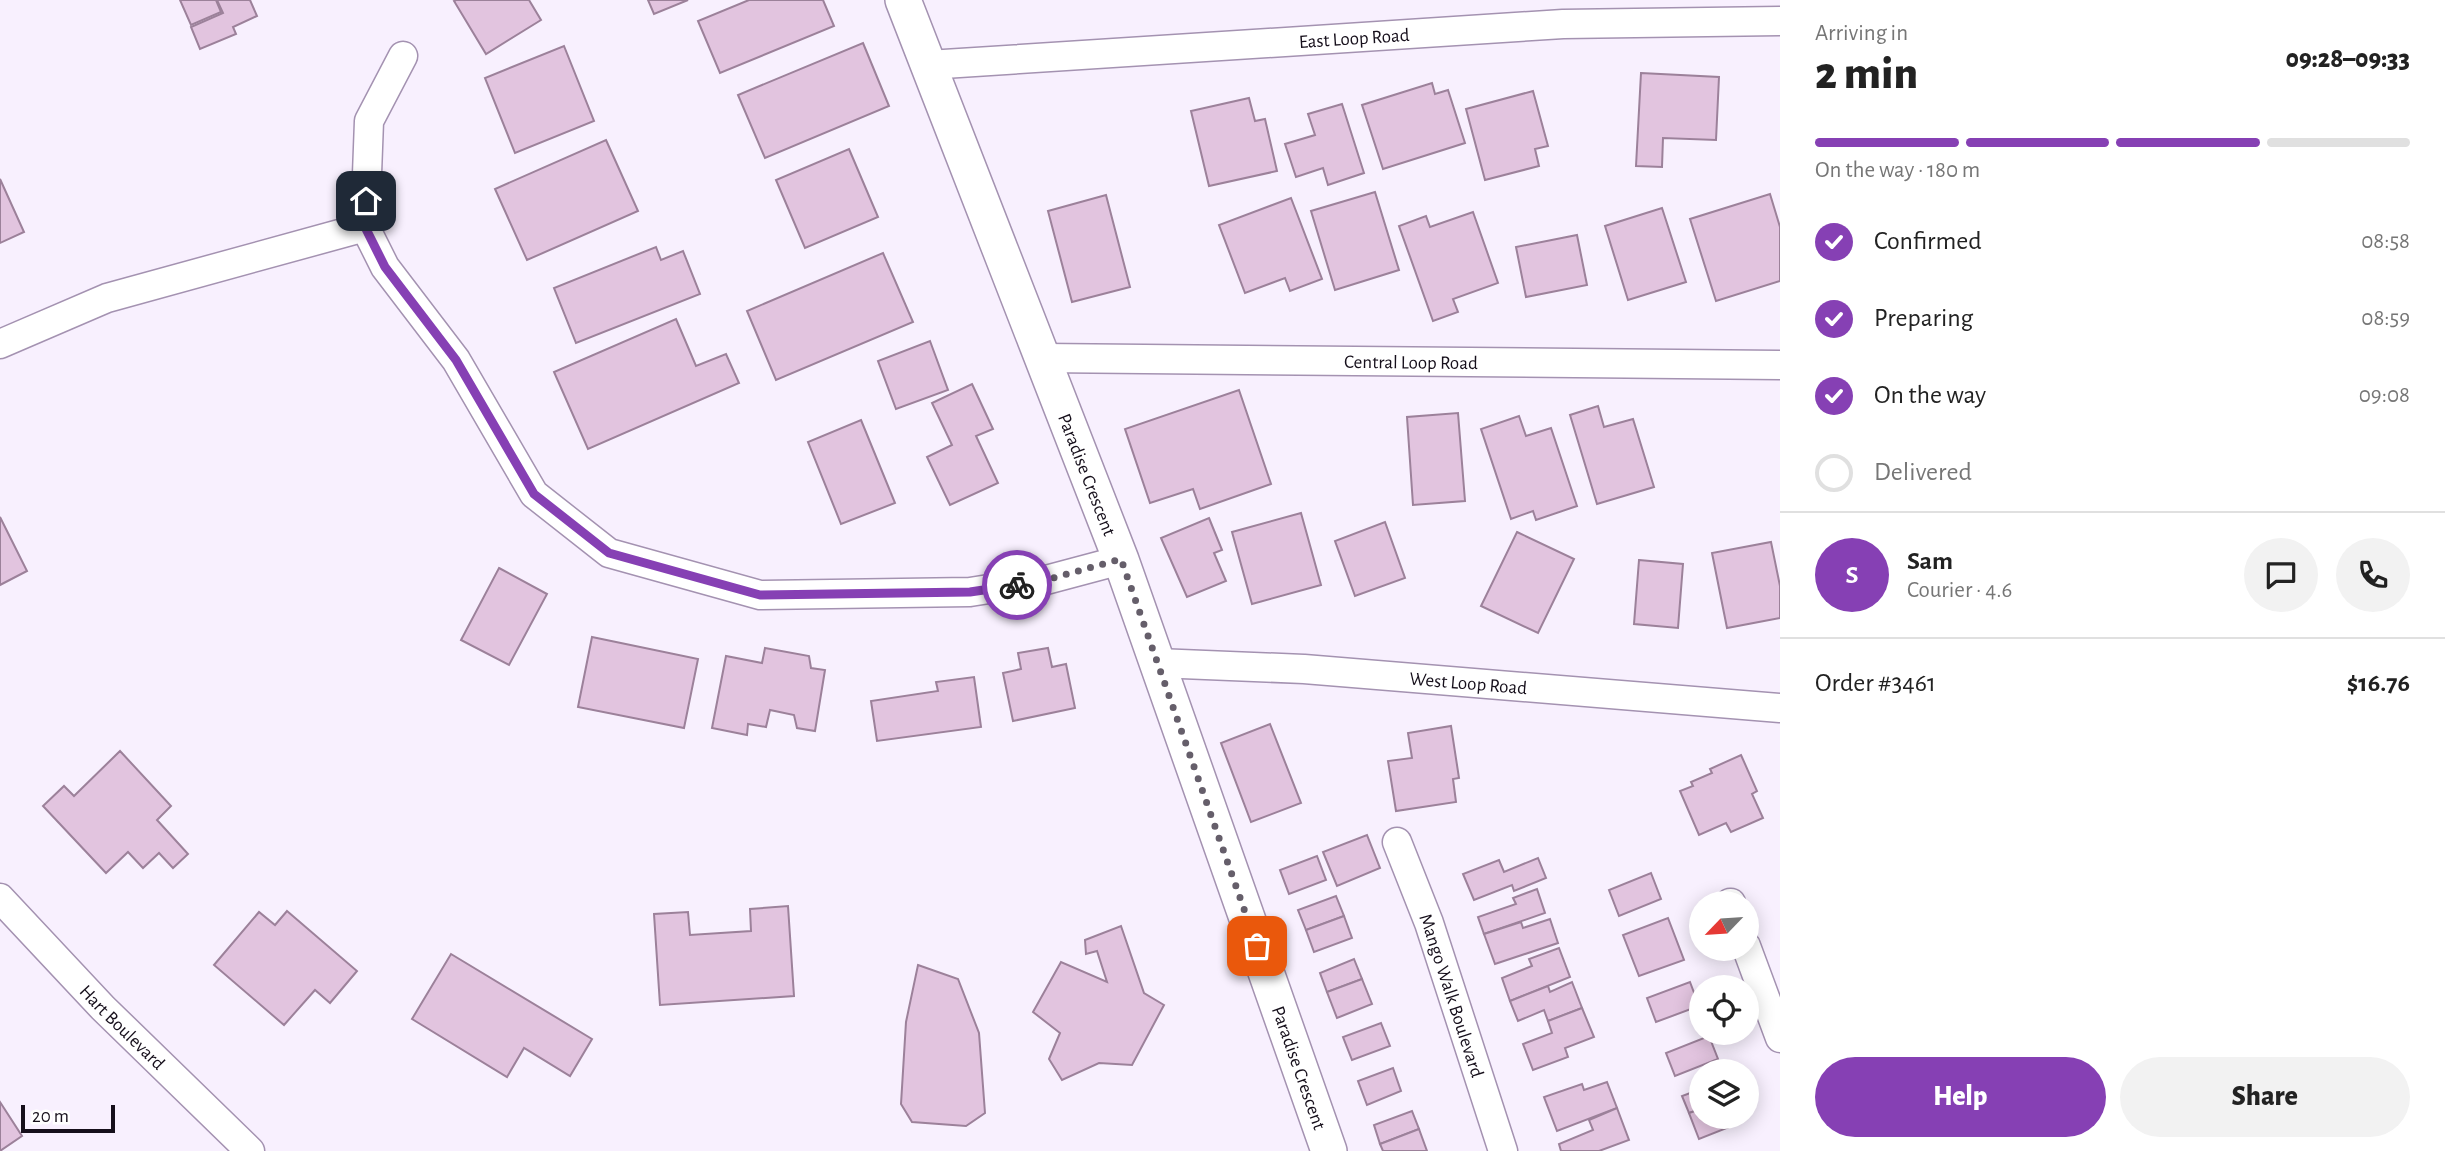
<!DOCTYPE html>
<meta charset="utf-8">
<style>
:root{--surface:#fff;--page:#f2f2f2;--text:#222;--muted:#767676;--line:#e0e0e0;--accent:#8640b4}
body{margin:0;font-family:"Alegreya Sans",sans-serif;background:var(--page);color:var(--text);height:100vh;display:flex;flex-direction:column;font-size:26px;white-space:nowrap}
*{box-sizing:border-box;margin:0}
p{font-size:23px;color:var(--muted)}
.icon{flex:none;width:38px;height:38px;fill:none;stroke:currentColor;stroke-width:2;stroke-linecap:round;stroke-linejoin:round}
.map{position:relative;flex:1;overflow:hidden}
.panel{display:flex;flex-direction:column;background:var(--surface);width:665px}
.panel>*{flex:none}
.needle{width:46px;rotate:245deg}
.tools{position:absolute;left:1689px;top:891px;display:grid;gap:14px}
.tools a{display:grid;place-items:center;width:70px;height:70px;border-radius:50%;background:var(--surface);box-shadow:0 4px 18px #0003;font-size:35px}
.scale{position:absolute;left:21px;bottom:18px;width:94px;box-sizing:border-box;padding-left:7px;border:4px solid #160f1b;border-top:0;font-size:19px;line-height:24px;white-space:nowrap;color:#160f1b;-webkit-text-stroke:5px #fff;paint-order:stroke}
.pin{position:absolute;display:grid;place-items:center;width:60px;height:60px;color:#fff;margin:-30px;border-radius:14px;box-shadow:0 4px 10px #0006}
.courier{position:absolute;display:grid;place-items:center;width:70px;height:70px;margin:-35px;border:5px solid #8640b4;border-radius:50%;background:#fff;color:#222;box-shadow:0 2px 9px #0007}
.head em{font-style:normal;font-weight:800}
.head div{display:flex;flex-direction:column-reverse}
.head{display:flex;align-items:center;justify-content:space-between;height:119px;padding:0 35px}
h1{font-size:46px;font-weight:800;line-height:52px}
.bar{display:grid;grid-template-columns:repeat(4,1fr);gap:10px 7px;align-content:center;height:84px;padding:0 35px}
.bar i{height:9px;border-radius:5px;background:var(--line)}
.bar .active{background:var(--accent)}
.bar p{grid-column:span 4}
.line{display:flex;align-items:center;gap:18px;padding:0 35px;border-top:2px solid var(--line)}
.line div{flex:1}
.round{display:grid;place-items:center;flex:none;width:74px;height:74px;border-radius:37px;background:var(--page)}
ol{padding:0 35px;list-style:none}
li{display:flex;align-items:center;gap:21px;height:77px}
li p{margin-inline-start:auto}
li .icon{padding:7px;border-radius:50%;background:var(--accent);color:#fff;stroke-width:4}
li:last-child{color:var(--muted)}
li i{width:38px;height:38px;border:4px solid var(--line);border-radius:50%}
.primary-button{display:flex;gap:14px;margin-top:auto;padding:14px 35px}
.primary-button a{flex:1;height:80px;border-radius:42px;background:var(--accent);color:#fff;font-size:28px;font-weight:800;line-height:80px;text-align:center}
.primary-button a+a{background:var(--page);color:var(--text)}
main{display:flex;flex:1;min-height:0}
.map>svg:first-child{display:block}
.building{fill:#e2c4df;stroke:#9c819a;stroke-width:2}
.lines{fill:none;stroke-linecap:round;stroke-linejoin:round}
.minor-casing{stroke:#a492b1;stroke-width:31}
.tertiary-casing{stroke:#a492b1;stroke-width:38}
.minor{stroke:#fff;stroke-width:28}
.tertiary{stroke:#fff;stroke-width:35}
.done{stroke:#655e6a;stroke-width:7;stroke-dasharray:0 12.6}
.route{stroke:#8640b4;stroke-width:9}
.labels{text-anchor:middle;stroke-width:5;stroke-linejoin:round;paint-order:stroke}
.street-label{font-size:19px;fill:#160f1b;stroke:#fff}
</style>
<main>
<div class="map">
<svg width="1780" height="1151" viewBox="0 0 1780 1151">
<rect width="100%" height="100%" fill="#f8f0fe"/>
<g class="building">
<polygon points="180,0 216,0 221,12 191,25"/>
<polygon points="217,0 250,0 257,16 233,27 236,34 200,49 191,27 223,13"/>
<polygon points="456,0 529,0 541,20 486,54 454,1"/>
<polygon points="648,0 688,0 654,14"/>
<polygon points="749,0 823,0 834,26 720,73 698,21"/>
<polygon points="863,43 889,106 765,158 738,95"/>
<polygon points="564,46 594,121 515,153 485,78"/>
<polygon points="1641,73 1719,77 1716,140 1663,138 1662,167 1636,166"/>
<polygon points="1432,83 1435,94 1448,90 1465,143 1383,169 1362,105"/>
<polygon points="1533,91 1548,146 1535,149 1539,166 1485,180 1466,109"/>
<polygon points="1249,98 1255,121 1265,119 1277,171 1209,186 1191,111"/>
<polygon points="1342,104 1364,173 1328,185 1323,168 1296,177 1285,144 1315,135 1308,114"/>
<polygon points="606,140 638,211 527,260 495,189"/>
<polygon points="849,149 878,217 805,248 776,180"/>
<polygon points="0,179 24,232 0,243"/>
<polygon points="1375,192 1399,270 1335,290 1311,211"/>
<polygon points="1770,194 1780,227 1780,281 1716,301 1690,219"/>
<polygon points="1106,195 1130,287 1072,302 1048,211"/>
<polygon points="1291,198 1322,279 1290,291 1285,278 1245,293 1219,225"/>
<polygon points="1662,208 1686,282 1628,300 1605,226"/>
<polygon points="1473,212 1498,283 1453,299 1458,312 1433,321 1399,226 1426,216 1430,227"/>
<polygon points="1577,235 1587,285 1526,297 1516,247"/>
<polygon points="656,247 661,260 683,251 700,294 576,343 554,288"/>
<polygon points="883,253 913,322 776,380 747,311"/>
<polygon points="676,319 696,366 726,354 739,383 588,449 554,372"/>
<polygon points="930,341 948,390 896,409 878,361"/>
<polygon points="972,384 993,429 976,436 998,483 950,505 927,457 952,445 932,403"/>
<polygon points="1239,390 1271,484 1200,509 1193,489 1150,503 1125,429"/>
<polygon points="1598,406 1604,427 1633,419 1654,487 1597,504 1570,415"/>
<polygon points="1458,413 1465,501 1413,505 1407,417"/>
<polygon points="1519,416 1526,436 1551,428 1577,506 1536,520 1533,511 1511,519 1481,429"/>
<polygon points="861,420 895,503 841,524 808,442"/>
<polygon points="1301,513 1321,585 1252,604 1232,532"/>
<polygon points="0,517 27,571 0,585"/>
<polygon points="1209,518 1222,550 1214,553 1226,581 1187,597 1161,538"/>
<polygon points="1385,522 1405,578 1355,596 1335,541"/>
<polygon points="1517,532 1574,559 1538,633 1481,606"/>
<polygon points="1771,542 1780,586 1780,618 1727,628 1712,553"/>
<polygon points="1639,560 1683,564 1678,628 1634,624"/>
<polygon points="499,568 547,594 509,665 461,640"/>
<polygon points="592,637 698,659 684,728 578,707"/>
<polygon points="765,648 809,656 811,668 825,670 815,731 797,728 794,715 770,710 766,727 748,724 747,735 712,728 726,656 762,663"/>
<polygon points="1048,648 1052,667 1066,664 1075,708 1013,721 1003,673 1021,669 1018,653"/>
<polygon points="974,677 981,727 877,741 871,701 938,691 936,682"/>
<polygon points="1270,724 1301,803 1251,822 1221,743"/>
<polygon points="1451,726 1459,778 1453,779 1456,802 1396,811 1388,761 1412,758 1408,733"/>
<polygon points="120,751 171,806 157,820 188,854 173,868 159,853 143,868 128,852 106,873 43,806 64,786 74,796"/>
<polygon points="1741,755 1757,791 1752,794 1763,818 1731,832 1726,823 1699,835 1680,791 1693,786 1691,782 1712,773 1710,769"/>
<polygon points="1367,835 1380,868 1337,886 1323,852"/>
<polygon points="1317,856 1326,880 1289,894 1280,870"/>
<polygon points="1538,858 1546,878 1514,891 1512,885 1474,900 1463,874 1499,860 1504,872"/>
<polygon points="1651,873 1661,899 1619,916 1609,890"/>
<polygon points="1537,889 1545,913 1484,934 1478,917 1516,904 1513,898"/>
<polygon points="1336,896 1344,916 1306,930 1298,910"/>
<polygon points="788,906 794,996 660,1005 654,914 688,912 690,935 751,931 750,909"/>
<polygon points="287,911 357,971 330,1003 315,990 284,1025 214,965 259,912 275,925"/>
<polygon points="1344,916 1352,938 1314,952 1306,930"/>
<polygon points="1668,918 1684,960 1639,976 1623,935"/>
<polygon points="1550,919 1558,943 1495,964 1484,934 1521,922 1523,928"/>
<polygon points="1121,926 1144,993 1164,1005 1132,1065 1099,1063 1062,1080 1049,1059 1060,1033 1033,1012 1061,962 1107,982 1097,951 1086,954 1085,940"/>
<polygon points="1559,948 1570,977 1510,1001 1502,978 1532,966 1529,959"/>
<polygon points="451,954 592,1039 570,1076 524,1048 507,1077 412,1019"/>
<polygon points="1354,959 1362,979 1327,992 1320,973"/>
<polygon points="918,965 958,979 979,1033 985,1113 966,1126 912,1122 901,1104 906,1022"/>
<polygon points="1362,979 1372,1004 1337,1018 1327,992"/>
<polygon points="1572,982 1582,1008 1548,1021 1544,1010 1518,1021 1510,1001 1548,986 1550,992"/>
<polygon points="1690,982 1699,1006 1656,1022 1647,998"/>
<polygon points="1582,1008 1594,1037 1565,1048 1568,1057 1533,1070 1523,1044 1552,1033 1548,1021"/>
<polygon points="1381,1023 1390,1046 1352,1060 1343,1037"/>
<polygon points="1709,1036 1718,1059 1675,1076 1666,1053"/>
<polygon points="1393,1068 1401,1091 1367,1105 1358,1081"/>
<polygon points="1607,1082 1617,1108 1557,1131 1544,1097 1582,1084 1584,1090"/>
<polygon points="1701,1089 1701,1109 1689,1113 1682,1096"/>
<polygon points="0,1102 22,1136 0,1151"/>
<polygon points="1617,1108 1629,1140 1599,1151 1561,1151 1559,1144 1593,1130 1589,1120"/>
<polygon points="1701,1109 1701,1116 1740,1116 1742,1122 1699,1139 1689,1113"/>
<polygon points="1412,1111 1419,1129 1380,1144 1374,1125"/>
<polygon points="1419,1129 1427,1151 1383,1151 1380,1144"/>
</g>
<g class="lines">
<defs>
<g id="minor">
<polyline points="403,56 369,121 365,227 385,267 456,360 534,494 609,553 760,595 970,592 1046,580 1121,560"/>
<path id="s1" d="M928 65 1563 24 1780 21"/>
<polyline points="0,344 107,298 365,227"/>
<path id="s2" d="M1042 358 1780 365"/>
<path id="s3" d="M1157 663 1304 669 1780 708"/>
<path id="s4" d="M1397 842 1429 923 1503 1151"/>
<path id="s5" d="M0 898 103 1008 250 1151"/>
<polyline points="1730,903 1731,903"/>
<polyline points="1746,946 1780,1038"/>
</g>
<g id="tertiary">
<path id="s6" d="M903 0 1121 560 1329 1151"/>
</g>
</defs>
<use href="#minor" class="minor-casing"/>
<use href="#tertiary" class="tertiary-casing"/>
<use href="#minor" class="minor"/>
<use href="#tertiary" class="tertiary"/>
</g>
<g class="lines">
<polyline class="done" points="1017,585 1046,580 1121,559 1257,946"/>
<polyline class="route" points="366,201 365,227 385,267 456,360 534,494 609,553 760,595 970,592 1017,585"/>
</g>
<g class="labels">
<g class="street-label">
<text dy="7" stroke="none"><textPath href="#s1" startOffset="427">East Loop Road</textPath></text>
<text dy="7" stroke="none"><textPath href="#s2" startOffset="369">Central Loop Road</textPath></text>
<text dy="7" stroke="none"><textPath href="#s6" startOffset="509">Paradise Crescent</textPath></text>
<text dy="7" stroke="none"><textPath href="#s3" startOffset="312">West Loop Road</textPath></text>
<text dy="7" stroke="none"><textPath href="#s4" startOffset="163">Mango Walk Boulevard</textPath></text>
<text dy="7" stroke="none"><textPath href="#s5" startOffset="178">Hart Boulevard</textPath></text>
<text dy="7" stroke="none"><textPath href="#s6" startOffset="1139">Paradise Crescent</textPath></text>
</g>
</g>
</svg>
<div class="tools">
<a><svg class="needle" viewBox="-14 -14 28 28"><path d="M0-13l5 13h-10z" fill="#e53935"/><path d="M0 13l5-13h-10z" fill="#767676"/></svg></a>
<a><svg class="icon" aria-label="locate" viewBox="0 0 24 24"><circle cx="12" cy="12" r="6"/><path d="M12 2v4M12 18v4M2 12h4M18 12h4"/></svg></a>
<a><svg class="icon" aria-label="layers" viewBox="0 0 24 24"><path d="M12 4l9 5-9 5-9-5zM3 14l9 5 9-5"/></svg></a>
</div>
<div class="scale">20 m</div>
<div class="pin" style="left:1257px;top:946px;background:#ea580c"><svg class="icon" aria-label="bag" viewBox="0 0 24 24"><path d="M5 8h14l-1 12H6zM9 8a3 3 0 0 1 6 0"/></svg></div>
<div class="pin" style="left:366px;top:201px;background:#1f2937"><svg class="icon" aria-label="home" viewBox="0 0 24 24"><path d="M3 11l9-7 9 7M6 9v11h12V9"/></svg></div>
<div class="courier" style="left:1017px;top:585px"><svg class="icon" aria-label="bike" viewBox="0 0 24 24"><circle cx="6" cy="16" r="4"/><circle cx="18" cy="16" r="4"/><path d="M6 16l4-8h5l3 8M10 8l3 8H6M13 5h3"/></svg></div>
</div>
<section class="panel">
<div class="head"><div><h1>2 min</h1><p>Arriving in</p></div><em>09:28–09:33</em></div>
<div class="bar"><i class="active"></i><i class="active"></i><i class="active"></i><i></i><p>On the way · 180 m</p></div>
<ol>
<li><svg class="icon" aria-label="check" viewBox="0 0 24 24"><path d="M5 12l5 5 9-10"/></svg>Confirmed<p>08:58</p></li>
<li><svg class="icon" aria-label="check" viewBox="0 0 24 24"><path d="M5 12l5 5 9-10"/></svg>Preparing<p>08:59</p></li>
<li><svg class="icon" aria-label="check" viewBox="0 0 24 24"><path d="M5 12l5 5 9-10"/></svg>On the way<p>09:08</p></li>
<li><i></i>Delivered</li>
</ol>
<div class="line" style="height:126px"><b class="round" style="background:var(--accent);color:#fff">S</b><div><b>Sam</b><p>Courier · 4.6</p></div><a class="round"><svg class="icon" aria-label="chat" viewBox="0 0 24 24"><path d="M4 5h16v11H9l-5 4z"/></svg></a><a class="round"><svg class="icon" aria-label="phone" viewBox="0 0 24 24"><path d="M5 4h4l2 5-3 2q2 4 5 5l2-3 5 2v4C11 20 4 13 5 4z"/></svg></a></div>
<div class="line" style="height:91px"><div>Order #3461</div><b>$16.76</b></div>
<div class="primary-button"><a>Help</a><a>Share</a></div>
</section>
</main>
